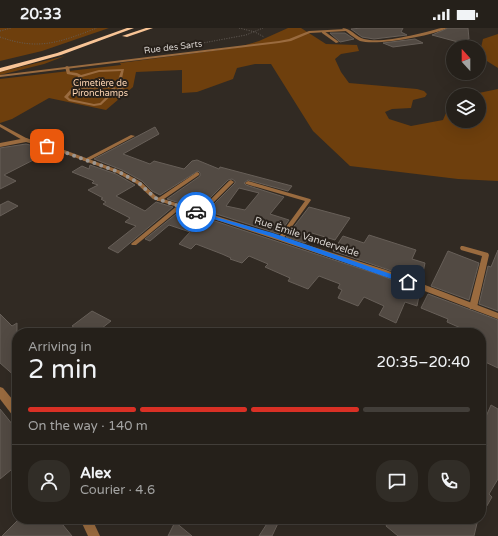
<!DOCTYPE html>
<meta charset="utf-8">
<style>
:root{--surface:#25201a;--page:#312d27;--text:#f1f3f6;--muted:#a3a3a2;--line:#423e39;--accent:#d93025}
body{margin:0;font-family:"Varela Round",sans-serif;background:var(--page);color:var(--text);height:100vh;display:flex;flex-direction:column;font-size:15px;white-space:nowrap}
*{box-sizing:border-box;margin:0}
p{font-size:13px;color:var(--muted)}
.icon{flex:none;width:22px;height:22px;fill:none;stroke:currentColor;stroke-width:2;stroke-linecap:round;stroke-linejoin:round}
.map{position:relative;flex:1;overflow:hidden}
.drawer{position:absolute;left:12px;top:300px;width:474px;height:196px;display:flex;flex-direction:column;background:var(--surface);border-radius:16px;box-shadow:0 4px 16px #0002,0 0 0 1px var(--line)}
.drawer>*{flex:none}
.needle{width:26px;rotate:339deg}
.controls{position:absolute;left:446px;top:12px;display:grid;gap:8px}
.controls a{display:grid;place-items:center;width:40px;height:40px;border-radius:50%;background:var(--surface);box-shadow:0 4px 16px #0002,0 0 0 1px var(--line);font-size:20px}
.pin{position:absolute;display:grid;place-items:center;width:34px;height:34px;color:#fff;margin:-17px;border-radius:8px;box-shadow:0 2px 6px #0006}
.courier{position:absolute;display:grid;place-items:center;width:40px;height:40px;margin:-20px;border:3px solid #1a73e8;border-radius:50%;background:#fff;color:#222;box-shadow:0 1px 5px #0007}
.headline em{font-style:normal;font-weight:600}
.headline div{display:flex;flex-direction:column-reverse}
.headline{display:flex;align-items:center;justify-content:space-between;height:68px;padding:0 16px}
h1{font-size:26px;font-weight:600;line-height:30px}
.bar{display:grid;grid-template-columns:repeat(4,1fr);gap:6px 4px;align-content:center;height:48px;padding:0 16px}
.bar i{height:5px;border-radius:3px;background:var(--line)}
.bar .on{background:var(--accent)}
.bar p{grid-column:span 4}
.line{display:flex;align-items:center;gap:10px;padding:0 16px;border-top:1px solid var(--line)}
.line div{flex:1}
.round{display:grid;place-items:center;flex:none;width:42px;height:42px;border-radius:16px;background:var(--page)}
.status{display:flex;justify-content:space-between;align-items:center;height:28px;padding:0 20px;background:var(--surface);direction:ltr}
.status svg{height:11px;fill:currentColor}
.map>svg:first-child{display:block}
.green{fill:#6e3f0d}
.building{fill:#524a43;stroke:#675f58;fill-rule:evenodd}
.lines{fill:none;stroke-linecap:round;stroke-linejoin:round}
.path{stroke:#655e58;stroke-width:1;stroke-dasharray:1 1.5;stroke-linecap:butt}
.service{fill:#9a6b3f;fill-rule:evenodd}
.minor{fill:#9a6b3f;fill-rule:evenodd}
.tertiary{fill:#9a6b3f;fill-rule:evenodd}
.trunk{fill:#f8c496;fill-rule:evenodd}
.route{fill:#1a73e8}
.done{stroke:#9c9792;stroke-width:4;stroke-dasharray:0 7.2}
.labels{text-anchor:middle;stroke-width:4;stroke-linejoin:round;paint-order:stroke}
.far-street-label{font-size:9px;fill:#d6d1cd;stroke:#27201a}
.far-park-label{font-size:9px;fill:#ffd7b5;stroke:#27201a}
.street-label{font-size:10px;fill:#d6d1cd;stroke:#27201a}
</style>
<div class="status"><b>20:33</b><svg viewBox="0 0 49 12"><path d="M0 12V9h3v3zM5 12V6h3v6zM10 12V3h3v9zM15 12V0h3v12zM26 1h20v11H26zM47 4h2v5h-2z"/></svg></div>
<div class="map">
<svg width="498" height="508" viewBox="0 0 498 508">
<rect width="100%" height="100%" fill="#312a23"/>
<g class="green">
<polygon points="0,0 109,0 42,23 0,33"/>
<polygon points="288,0 301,0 326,16 357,17 359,23 341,26 335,31 341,44 349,55 417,61 424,63 427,66 425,69 413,72 411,80 392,81 385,84 389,91 411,98 443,92 449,78 453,76 453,93 479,93 479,67 469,67 498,61 498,153 458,151 350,138 313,103 271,36 255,36 237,40 233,51 197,64 182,65 182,42 136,44 133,59 106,82 49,70 12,91 0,95 0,51 121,37 120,35 235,20 259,13"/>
<polygon points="498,6 498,40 479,28 483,11"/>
<polygon points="65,28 44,36 0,47 0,44"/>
</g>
<g class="building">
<polygon points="362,0 403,0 401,4 407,7 374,11 362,9 351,1"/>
<polygon points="448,0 468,0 469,11 458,14 432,7"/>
<polygon points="330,5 345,5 354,11 340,14"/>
<polygon points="415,11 423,15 393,19 383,15"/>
<path d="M155 99 159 106 123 126 150 136 154 133 184 141 192 133 197 132 219 141 220 139 292 158 288 163 248 152 244 155 246 157 284 169 270 186 289 192 279 206 207 183 235 155V153L232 151 228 152 199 181 167 171 200 148V145L198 143 160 167 152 163 142 153 122 142 94 131ZM239 160 259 165 245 182 226 178Z"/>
<polygon points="26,116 34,118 37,119 35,120 47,125 4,147 16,153 0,161 0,120"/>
<polygon points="90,137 116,146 135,157 116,168 145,183 156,174 173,179 118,225 108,220 136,198 125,194 130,190 103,176 106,174 101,171 103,170 88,162 98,157 92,155 94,153 72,144 82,138 89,141"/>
<polygon points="8,173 18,178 0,188 0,177"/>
<polygon points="309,179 350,190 335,212 312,205 305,215 286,209"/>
<polygon points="181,182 380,247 420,263 417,278 405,274 396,295 379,287 384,278 364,269 358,278 338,270 342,262 338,260 340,256 319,248 308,261 288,253 290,250 265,239 268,236 249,228 242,235 230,231 231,230 222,226 196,216 191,221 179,216 190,204 169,197 150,213 145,211"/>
<polygon points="369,207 416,222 412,231 425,235 421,254 386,241 333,223 343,208 364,215"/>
<polygon points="498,222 498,283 479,276 488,238 491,239"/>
<polygon points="448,223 479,235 469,272 431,258"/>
<polygon points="428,266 498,292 498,340 481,332 481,327 486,312 481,309 481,305 472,305 447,294 448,291 421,280"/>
<polygon points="92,283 111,293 97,304 91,300 85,305 82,305 72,298"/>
<polygon points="0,286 12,298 17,295 17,350 0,335"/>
<polygon points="491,377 498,381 498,451 489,466 492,469 481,488 481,426 487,417 481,412 481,400"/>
<polygon points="0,381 17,402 17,437 0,451"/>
<polygon points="19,491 58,491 72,508 2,508"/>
<polygon points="270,491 280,491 272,508 259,508"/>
<polygon points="390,491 478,491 474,508 398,508 386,498"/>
<polygon points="175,494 192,508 168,508"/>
</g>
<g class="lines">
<g class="path">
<polyline points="239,0 255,4 264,9"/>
<polyline points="0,3 11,0"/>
<path d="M0 9C39 23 60 14 97 0"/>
<polyline points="192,17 246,7 263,0"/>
</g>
<g class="service">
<polygon points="322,3 324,3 339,14 336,15 322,5"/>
<path d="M67 38 69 39 70 44 77 45 81 47 99 42 124 41 121 55H125L128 59 116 63 101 77 94 78 69 73 64 69 72 60 78 48 67 46 65 39ZM121 43 117 55 111 58 77 59 82 49 99 44ZM117 57H123L124 58 116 61 114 59ZM111 60 113 62 100 75 94 76 70 71 68 69 75 61Z"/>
<polygon points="0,96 28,111 28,112 24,113 0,99"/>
<polygon points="131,107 135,108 88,133 84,133 83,132"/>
<polygon points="197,144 199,145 199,147 161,173 157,173 157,171"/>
<polygon points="231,152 234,154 202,186 198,186 198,184 229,153"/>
<polygon points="248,153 310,171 311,172 283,211 281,212 278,210 305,173 246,156 245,155"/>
<polygon points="179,177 182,179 181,180 136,217 132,217 131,216 132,215 177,178"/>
<polygon points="461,218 463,218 488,225 489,227 477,279 476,281 470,281 469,279 482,228 461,222 460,220"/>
</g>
<g class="minor">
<path d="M342 0C351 0 356 9 364 11 383 16 422 5 441 0H447C432 8 376 18 360 13 354 10 347 4 342 0Z"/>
<polygon points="26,110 59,120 121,143 141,154 157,169 386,242 498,285 498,291 380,246 153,171 137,156 117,145 55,122 26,114 0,119 0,115"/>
<polygon points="0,359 3,360 17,377 17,390 13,388 0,371"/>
<polygon points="80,491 92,491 100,508 88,508"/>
</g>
<polygon class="tertiary" points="346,1 347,3 310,5 291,13 279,15 0,49 0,47 279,13 289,11 309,3"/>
<g class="trunk">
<polygon points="127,0 134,0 61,27 0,44 0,40 57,25"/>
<polygon points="146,0 153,0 127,9 122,8"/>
</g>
</g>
<polygon class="route" points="194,183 273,205 411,253 412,254 411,256 406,256 269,208 194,185"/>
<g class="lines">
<polyline class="done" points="47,118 119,144 139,155 155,170 196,184"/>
</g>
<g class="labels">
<g class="far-street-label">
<text transform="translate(173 19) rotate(-7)" y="3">Rue des Sarts</text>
</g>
<g class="far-park-label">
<text x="100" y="58">Cimetière de<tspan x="100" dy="10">Pironchamps</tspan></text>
</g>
<g class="street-label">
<text transform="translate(307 208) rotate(18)" y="4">Rue Émile Vandervelde</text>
</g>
</g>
</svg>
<div class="controls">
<a><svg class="needle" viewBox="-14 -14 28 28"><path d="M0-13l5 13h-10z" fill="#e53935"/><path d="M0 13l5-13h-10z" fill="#a3a3a2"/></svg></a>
<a><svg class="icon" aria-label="layers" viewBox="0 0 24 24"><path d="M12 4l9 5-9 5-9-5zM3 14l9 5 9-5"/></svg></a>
</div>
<div class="pin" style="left:47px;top:118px;background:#ea580c"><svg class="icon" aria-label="bag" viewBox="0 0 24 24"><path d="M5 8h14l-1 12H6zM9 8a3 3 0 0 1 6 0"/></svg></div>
<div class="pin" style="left:408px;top:254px;background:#1f2937"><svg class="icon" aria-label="home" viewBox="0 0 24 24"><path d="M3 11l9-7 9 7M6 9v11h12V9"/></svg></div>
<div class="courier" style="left:196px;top:184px"><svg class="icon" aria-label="car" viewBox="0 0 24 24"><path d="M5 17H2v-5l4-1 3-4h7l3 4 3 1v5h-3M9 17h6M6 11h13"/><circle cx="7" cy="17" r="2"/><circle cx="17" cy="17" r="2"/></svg></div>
<section class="drawer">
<div class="headline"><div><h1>2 min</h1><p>Arriving in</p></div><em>20:35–20:40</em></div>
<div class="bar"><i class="on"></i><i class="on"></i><i class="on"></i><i></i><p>On the way · 140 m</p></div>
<div class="line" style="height:72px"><a class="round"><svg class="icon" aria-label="person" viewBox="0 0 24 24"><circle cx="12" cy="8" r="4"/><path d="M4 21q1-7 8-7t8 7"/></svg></a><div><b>Alex</b><p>Courier · 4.6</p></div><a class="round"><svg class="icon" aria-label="chat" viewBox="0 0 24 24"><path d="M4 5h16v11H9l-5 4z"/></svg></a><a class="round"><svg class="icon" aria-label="phone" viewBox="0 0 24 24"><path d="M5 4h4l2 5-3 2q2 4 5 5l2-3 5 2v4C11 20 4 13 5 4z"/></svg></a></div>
</section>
</div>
